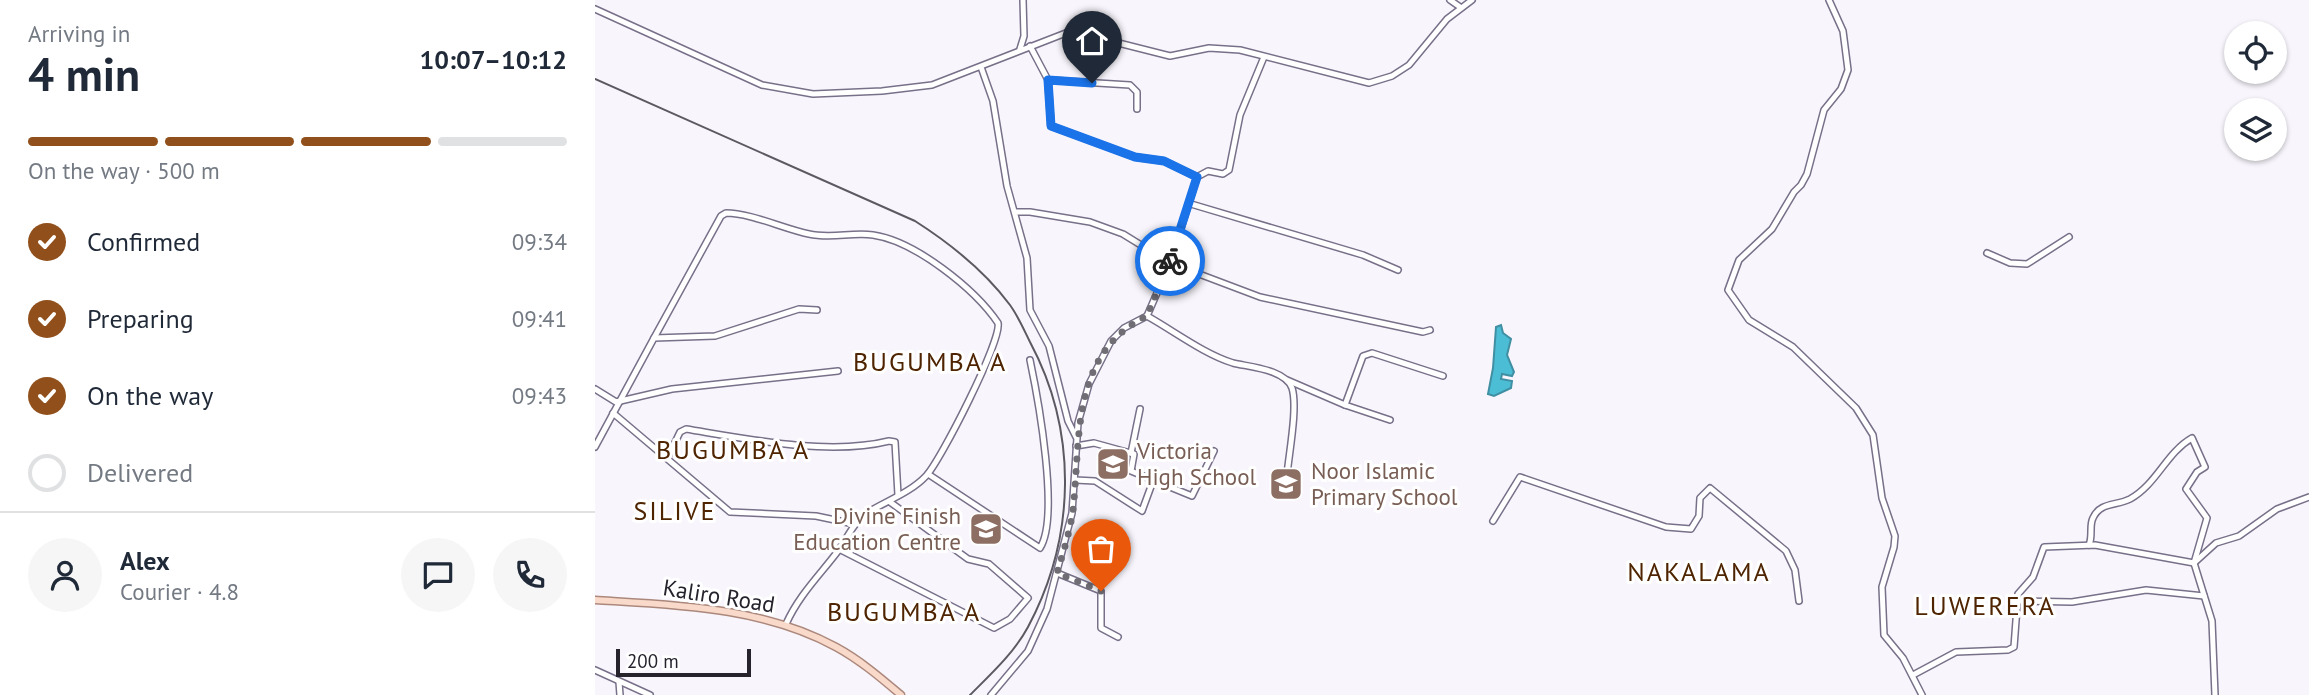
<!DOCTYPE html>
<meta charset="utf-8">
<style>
:root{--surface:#fff;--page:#f6f6f7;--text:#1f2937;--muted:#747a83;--line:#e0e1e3;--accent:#91501b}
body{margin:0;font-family:"PT Sans",sans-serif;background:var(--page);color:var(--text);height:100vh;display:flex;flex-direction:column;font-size:26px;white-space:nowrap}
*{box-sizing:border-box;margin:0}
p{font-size:23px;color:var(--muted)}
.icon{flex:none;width:38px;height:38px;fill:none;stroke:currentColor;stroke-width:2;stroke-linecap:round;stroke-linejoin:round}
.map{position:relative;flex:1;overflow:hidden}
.side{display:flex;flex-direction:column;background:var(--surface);width:595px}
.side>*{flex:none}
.tools{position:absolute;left:1629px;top:21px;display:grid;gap:14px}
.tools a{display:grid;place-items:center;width:63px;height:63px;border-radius:50%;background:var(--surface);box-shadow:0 2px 5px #0004;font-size:35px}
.scale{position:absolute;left:21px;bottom:18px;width:135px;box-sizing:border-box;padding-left:7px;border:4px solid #26232d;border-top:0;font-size:19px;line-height:24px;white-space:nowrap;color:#26232d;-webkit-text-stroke:5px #fff;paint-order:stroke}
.pin{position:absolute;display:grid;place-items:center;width:60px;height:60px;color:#fff;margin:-72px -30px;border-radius:50% 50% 50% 0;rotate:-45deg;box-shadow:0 0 7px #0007}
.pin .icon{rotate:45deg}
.courier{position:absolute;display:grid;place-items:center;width:70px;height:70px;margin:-35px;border:5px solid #1a73e8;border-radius:50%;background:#fff;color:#222;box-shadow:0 2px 9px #0007}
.headline em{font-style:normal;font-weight:700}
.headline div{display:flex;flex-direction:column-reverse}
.headline{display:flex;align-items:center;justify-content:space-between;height:119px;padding:0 28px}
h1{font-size:46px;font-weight:700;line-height:52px}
.bar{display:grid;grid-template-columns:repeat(4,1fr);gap:10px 7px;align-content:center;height:84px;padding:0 28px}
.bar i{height:9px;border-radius:5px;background:var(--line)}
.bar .active{background:var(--accent)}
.bar p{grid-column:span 4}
.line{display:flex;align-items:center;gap:18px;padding:0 28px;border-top:2px solid var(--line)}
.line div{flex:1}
.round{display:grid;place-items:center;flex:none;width:74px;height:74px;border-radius:37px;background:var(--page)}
ol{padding:0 28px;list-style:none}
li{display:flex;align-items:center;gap:21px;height:77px}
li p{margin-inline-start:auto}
li .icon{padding:7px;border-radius:50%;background:var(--accent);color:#fff;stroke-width:4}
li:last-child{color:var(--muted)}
li i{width:38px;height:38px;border:4px solid var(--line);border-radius:50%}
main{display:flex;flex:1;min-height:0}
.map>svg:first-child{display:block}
.water{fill:#4bbdd5;stroke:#408fa3;stroke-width:2}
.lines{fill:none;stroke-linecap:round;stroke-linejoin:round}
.minor-casing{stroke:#787089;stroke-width:8}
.major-casing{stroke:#ac887c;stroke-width:9}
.minor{stroke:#fff;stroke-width:5}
.major{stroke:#f8d9ca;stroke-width:6}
.rail{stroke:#5c5962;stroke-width:2}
.done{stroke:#706d75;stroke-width:7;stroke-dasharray:0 12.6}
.route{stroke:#1a73e8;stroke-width:9}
.labels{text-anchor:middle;stroke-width:6;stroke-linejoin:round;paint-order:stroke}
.education-label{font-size:23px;fill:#785e54;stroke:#fff;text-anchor:start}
.street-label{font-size:23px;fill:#26232d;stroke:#fff}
.quarter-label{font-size:26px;letter-spacing:2px;fill:#4f2400;stroke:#fff}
</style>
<main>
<section class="side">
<div class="headline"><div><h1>4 min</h1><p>Arriving in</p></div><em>10:07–10:12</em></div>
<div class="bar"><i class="active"></i><i class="active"></i><i class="active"></i><i></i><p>On the way · 500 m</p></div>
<ol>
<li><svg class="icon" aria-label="check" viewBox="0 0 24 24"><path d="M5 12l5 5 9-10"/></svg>Confirmed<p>09:34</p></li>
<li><svg class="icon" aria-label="check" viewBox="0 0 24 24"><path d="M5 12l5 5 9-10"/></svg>Preparing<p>09:41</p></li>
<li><svg class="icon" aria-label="check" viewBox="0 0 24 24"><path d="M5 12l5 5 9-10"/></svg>On the way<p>09:43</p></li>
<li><i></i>Delivered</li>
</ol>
<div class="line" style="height:126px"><a class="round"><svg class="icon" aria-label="person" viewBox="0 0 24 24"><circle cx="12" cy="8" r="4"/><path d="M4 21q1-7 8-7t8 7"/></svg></a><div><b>Alex</b><p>Courier · 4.8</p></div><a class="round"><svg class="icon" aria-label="chat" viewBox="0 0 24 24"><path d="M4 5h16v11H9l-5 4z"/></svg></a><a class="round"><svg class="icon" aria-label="phone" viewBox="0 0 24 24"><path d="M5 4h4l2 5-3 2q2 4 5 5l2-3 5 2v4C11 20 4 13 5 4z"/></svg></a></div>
</section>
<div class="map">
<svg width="1714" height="695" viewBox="0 0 1714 695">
<rect width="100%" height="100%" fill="#f8f6fc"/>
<polygon class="water" points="906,325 908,333 916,339 912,355 919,372 917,376 907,374 906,379 917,381 916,388 899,396 893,394 898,368 901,327"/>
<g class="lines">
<defs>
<g id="minor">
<polyline points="855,0 865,7"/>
<polyline points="1234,0 1248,31 1253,70 1246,89 1229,110 1212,174 1206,185 1199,192 1177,229 1144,260 1133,290 1154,320 1198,347 1261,408 1278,435 1287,498 1300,536 1299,547 1287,587 1289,635 1308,658 1327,695"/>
<polyline points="0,9 167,85 218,94 287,91 337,85 476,31 575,56 614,48 645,50 774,83 797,76 814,65 852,19 877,0"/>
<polyline points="435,46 453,80 456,126 540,157 569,161 602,177"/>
<polyline points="425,49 429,36 428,0"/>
<polyline points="386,67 398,101 412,186 432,258 435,310 454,346 473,421 481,437"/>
<polyline points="453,80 535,85 542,92 542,109"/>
<polyline points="596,204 768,255 803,270"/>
<polyline points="420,212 435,212 495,222 528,234 575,263 665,297 828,332 835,330"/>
<polyline points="1392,253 1415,263 1432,264 1474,237"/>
<path d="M552 316C579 331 609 354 638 363 654 367 690 369 697 388 703 407 694 453 692 475"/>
<path d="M59 338 126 216 131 213C156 213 189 229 214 234 236 239 257 232 278 235 320 241 380 289 403 323 407 340 346 460 331 476 315 493 291 501 272 513 258 523 253 537 243 551 224 576 204 595 191 624"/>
<polyline points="692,380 750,405"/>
<polyline points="0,389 21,402 77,389 243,371"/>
<polyline points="18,413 135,512 221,516 259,524"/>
<polyline points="795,420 750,405 768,356 777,353 848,376"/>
<polyline points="481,446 499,443 539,454 536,471 597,496 619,451"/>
<polyline points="0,447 59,338 120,336 204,309 222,310"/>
<polyline points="536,453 545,409"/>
<path d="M73 457 85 432 91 429C152 439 234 456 294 441L300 442 303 495"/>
<path d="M333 474 445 548C465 517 443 398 435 360"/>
<polyline points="480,480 500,481 547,511 558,481"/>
<polyline points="898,521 925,477 1071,527 1096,529 1104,516 1105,498 1115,488 1191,551 1200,570 1204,601"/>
<path d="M1494 545C1498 536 1494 525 1498 518 1505 502 1521 506 1535 499 1562 484 1571 453 1597 438L1610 467 1602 472 1591 489 1612 518 1599 563 1617 621 1620 695"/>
<polyline points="244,549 399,628 415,619 433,598 394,564 373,559 295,502"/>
<polyline points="462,573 506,591 506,628 523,637"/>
<polyline points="1423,601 1477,602 1551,590 1609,596"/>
<polyline points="0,670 55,695"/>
<polyline points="1318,675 1361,652 1413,650 1419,647 1423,594 1438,577 1449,547 1500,545 1599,563 1621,543 1644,536 1682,509 1714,497"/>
<polyline points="24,682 25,695"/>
<polyline points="396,695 433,651 452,609 477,513 483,423 494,384 516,341 529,328 552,316 575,263 602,177 613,171 628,174 634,170 645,115 669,57"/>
</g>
<path id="major" d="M0 600C82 605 168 607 241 647 265 660 286 678 306 695"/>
</defs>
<use href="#minor" class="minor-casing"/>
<use href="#major" class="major-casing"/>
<use href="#minor" class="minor"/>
<use href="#major" class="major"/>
<path class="rail" d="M0 79 320 221C356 244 389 270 415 305 423 316 429 330 435 342 483 432 481 537 433 627 419 653 396 674 375 695"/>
</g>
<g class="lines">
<path class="done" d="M506 591 462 573C468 553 475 531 478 510 486 439 475 353 552 316L575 261"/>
<polyline class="route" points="497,83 453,80 456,126 540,157 569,161 602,177 575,261"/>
</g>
<defs>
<symbol id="school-square" viewBox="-11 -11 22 22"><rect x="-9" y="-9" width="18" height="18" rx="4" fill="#8d6e63" stroke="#fff"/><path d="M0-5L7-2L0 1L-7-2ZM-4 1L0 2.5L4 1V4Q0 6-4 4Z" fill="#fff"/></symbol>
</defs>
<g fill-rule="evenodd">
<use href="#school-square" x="499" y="445" width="38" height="38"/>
<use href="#school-square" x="672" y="465" width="38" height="38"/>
<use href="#school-square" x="372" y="510" width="38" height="38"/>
</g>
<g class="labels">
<g class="education-label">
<text x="542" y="459">Victoria<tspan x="542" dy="26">High School</tspan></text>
<text x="716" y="479">Noor Islamic<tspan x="716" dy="26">Primary School</tspan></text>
<text x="366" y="524" text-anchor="end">Divine Finish<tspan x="366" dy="26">Education Centre</tspan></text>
</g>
<g class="street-label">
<text transform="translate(124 596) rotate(9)" y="8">Kaliro Road</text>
</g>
<g class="quarter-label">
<text x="335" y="371">BUGUMBA A</text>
<text x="138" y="459">BUGUMBA A</text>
<text x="80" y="520">SILIVE</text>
<text x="1104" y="581">NAKALAMA</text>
<text x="1390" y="615">LUWERERA</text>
<text x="309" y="621">BUGUMBA A</text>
</g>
</g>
</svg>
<div class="tools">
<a><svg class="icon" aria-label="locate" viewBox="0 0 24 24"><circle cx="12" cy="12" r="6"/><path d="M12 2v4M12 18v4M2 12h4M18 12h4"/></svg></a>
<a><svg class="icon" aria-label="layers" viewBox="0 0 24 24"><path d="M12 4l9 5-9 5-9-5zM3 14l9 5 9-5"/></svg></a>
</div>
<div class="scale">200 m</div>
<div class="pin" style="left:506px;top:591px;background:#ea580c"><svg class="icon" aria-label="bag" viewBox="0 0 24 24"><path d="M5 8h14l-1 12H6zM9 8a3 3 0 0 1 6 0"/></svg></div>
<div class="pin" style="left:497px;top:83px;background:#1f2937"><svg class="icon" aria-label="home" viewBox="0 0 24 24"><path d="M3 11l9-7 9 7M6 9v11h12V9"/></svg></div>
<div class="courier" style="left:575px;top:261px"><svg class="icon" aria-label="bike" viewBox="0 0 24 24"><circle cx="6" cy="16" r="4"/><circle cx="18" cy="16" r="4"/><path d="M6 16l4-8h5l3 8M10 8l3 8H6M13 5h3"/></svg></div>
</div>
</main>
